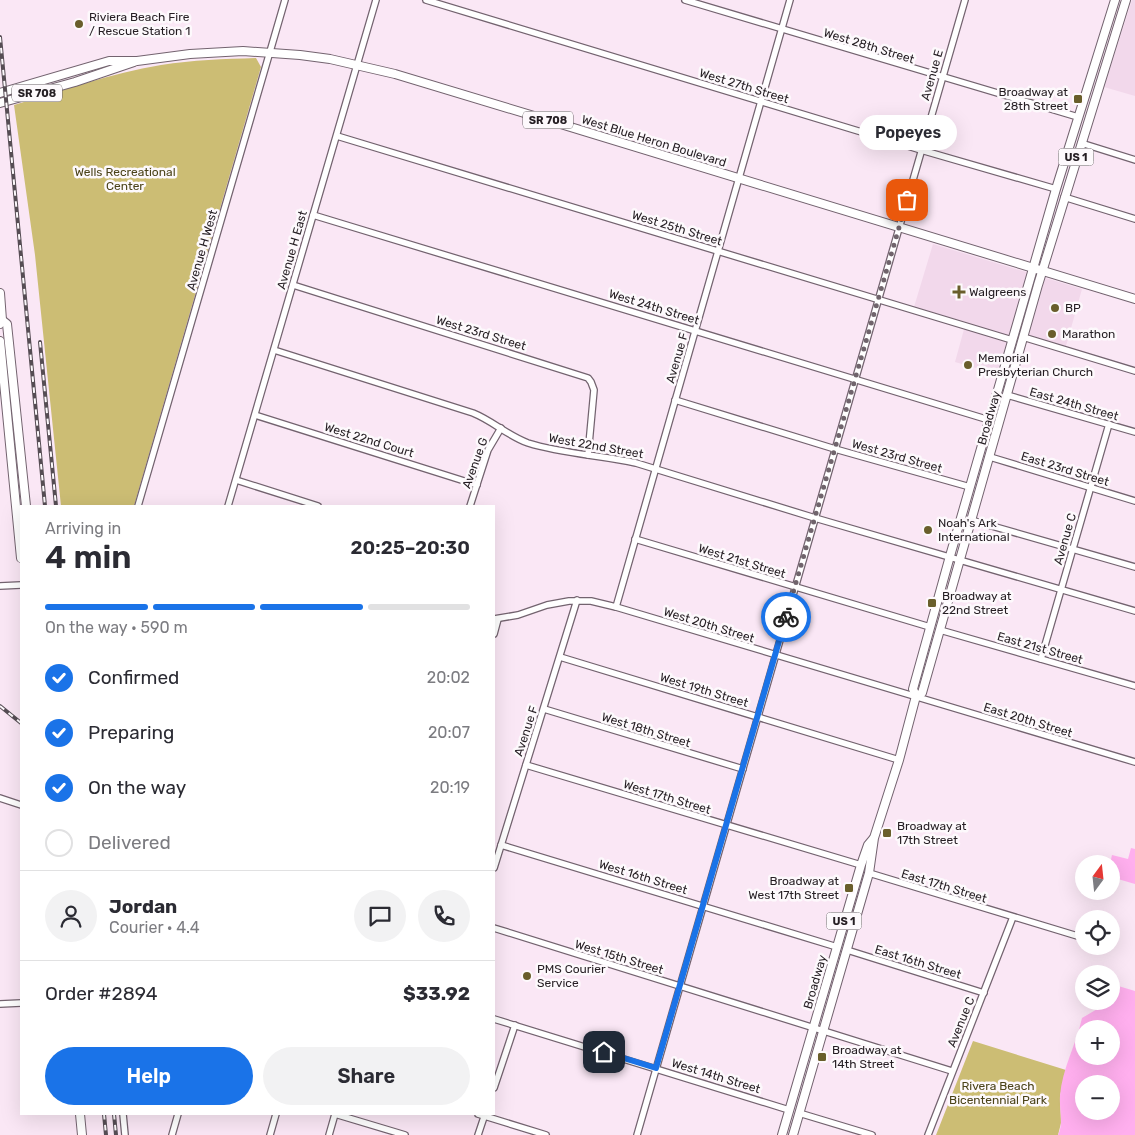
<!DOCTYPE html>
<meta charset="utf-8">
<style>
:root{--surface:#fff;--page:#f2f2f3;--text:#2b2b33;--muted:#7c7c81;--line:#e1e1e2;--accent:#1a73e8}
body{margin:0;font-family:Rubik,sans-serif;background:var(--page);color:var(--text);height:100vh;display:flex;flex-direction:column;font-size:19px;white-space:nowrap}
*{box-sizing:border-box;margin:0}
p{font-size:16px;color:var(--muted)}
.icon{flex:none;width:28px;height:28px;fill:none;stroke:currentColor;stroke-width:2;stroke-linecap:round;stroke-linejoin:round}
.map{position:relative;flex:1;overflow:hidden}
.panel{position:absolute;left:20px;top:505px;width:475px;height:610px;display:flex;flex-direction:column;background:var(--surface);border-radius:0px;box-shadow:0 5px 20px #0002}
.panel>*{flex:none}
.needle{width:32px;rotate:15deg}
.tools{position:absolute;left:1075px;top:855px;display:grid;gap:10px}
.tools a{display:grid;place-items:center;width:45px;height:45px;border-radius:50%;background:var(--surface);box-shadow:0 5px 20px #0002;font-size:25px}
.pin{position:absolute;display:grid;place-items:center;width:42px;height:42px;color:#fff;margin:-21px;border-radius:10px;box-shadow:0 2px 8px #0006}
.courier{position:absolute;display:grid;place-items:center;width:50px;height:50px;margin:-25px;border:4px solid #1a73e8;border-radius:50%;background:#fff;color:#222;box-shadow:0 1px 6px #0007}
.bubble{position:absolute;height:35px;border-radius:18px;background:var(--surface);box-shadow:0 5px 20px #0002;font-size:16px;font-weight:600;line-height:35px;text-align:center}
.headline em{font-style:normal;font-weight:600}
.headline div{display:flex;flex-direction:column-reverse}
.headline{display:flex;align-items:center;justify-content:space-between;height:85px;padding:0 25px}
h1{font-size:32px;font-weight:600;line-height:38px}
.bar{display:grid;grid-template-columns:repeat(4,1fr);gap:8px 5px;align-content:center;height:60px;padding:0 25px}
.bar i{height:6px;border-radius:4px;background:var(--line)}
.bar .selected{background:var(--accent)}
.bar p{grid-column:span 4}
.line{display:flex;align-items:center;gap:12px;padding:0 25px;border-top:1px solid var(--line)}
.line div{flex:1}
.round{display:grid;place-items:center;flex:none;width:52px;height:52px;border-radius:26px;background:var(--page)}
ol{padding:0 25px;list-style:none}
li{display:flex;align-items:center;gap:15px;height:55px}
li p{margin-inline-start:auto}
li .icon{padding:5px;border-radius:50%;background:var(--accent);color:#fff;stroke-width:4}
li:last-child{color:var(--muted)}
li i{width:28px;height:28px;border:2px solid var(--line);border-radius:50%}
.cta{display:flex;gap:10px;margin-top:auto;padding:10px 25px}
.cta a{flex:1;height:58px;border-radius:30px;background:var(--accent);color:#fff;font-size:20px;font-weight:600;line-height:58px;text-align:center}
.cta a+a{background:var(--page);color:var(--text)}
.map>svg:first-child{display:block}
.built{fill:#f2d8eb}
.green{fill:#ccbd74}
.water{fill:#ffafee;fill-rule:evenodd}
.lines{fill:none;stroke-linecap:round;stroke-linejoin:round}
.minor-casing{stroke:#73636f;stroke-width:8}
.major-casing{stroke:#73636f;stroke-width:10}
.minor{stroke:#fff;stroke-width:5.5}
.major{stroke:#fff;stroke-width:8}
.rail-casing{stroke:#564d54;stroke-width:4}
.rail{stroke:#fdf9fc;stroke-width:2;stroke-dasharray:5.5;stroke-linecap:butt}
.done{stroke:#70646c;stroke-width:5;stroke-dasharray:0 9}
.route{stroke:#1a73e8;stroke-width:6}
.poi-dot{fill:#695e2b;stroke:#fdf9fc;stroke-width:2}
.labels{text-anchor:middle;stroke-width:5;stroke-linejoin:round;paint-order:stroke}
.shield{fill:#fdf9fc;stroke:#666064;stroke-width:1}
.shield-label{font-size:11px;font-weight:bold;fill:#251e23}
.poi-label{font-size:12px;fill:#251e23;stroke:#fdf9fc;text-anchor:start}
.street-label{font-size:12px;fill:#251e23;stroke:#fdf9fc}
.park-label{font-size:12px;fill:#4b4319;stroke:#fdf9fc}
</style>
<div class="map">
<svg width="1135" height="1135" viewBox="0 0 1135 1135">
<rect width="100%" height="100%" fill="#fae7f5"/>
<g class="built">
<polygon points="1132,0 1135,0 1135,96 1104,87"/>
<polygon points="933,244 1082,289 1066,346 1010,330 997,374 955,362 966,322 914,307"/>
</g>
<g class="green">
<path d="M256 58 261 67 134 506H61L35 255 14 105C62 91 111 73 161 65 193 60 224 59 256 58Z"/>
<polygon points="973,1041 1066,1070 1060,1096 1061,1123 1058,1135 936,1135"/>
</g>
<g class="water">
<polygon points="1131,848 1135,849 1135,884 1111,877 1111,864 1110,864 1112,855 1128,859"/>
<path d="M1115 985 1135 991V1135H1058C1064 1123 1059 1109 1060 1096 1062 1069 1076 1045 1082 1018L1099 1008 1104 1001H1111V991ZM1084 1029H1111V1056H1084ZM1084 1084H1111V1111H1084Z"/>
</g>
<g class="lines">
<defs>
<g id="minor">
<polyline points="426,0 921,150 1056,189"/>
<polyline points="685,0 1078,117"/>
<polyline points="337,136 1012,340"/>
<polyline points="1081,143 1135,160"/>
<polyline points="1064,197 1135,219"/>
<polyline points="313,215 989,420"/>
<polyline points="293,285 588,378 591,382 594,390 588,455"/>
<polyline points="1023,337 1135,371"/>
<path d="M274 350 473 413C493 421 508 436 528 443 563 454 600 455 636 463L815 518 1135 611"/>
<polyline points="1007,395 1135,432"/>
<polyline points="675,400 835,449 970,487"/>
<polyline points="255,415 477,485"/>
<polyline points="990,457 1135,501"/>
<polyline points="236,480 318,506"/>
<polyline points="138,506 285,0"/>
<polyline points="228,506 376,0"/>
<polyline points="470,506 488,450 501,428"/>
<polyline points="971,520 1135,567"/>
<polyline points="635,539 930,627"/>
<polyline points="0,586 21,585"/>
<polyline points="616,607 790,0"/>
<polyline points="494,619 518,615 547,605 569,601 591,601 616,607 1135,762"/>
<polyline points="940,630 1135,686"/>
<polyline points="494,634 498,619"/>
<polyline points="560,657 899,760"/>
<polyline points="1041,659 1109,424"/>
<polyline points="544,709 743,769"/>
<polyline points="526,765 861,865"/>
<polyline points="0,798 21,805"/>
<polyline points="501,845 837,947"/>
<polyline points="494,868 577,600"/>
<polyline points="869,873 1084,938"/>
<polyline points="494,928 952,1071"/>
<polyline points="847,950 984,993"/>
<polyline points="0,1004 21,1003"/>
<polyline points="494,1019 789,1110"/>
<polyline points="494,1088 515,1025"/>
<polyline points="799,1113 872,1135"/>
<polyline points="123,1114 125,1135"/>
<polyline points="478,1114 546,1135"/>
<polyline points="172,1135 178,1114"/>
<polyline points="270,1135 276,1114"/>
<polyline points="329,1135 335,1114 405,1135"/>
<polyline points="478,1135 485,1114"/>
<polyline points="637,1135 965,0"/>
<polyline points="928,1135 1013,917"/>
</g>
<g id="major">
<polyline points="0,93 109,61 137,61 190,54 243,51 300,55 330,59 395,74 554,122 1135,299"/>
<polyline points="0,103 75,82 134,62"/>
<polyline points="0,293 2,320 0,324"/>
<polyline points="2,320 7,324 26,506"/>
<polyline points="0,341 21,558"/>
<polyline points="916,696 913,689 950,556 1056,189 1115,0"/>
<polyline points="80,1114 82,1135"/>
<polyline points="782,1135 861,865 868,845 873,839"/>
<polyline points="793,1135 869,873 874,838 899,760 916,696 922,693 1038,285 1126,0"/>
</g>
</defs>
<use href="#minor" class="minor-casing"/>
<use href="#major" class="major-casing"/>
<use href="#minor" class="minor"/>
<use href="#major" class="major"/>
<defs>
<g id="rail">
<polyline points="0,37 45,506"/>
<polyline points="40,342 56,506"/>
<polyline points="0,706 21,723"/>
<polyline points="104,1114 106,1135"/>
<polyline points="114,1114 116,1135"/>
</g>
</defs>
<use href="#rail" class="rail-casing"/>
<use href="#rail" class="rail"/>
</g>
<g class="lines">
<polyline class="done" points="786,617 907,200"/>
<polyline class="route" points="604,1052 656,1068 786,617"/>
</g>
<g class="poi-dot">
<circle cx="79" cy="24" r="5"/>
<rect x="1073" y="94" width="10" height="10" rx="2.5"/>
<path d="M956.5 284.5h5v5h5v5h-5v5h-5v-5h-5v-5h5z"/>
<circle cx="1055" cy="308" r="5"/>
<circle cx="1052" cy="334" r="5"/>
<circle cx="968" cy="365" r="5"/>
<circle cx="928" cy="530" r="5"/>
<rect x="927" y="598" width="10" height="10" rx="2.5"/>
<rect x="882" y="828" width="10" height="10" rx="2.5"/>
<rect x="844" y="883" width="10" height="10" rx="2.5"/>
<circle cx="527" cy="976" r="5"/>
<rect x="817" y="1052" width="10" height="10" rx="2.5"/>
</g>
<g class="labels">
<g class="shield">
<rect x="12" y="84.5" width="50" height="17" rx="4"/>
<rect x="523" y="111.5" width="50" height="17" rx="4"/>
<rect x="1058.5" y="148.5" width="35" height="17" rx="4"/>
<rect x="826.5" y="912.5" width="35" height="17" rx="4"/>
</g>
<g class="shield-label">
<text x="37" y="97">SR 708</text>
<text x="548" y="124">SR 708</text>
<text x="1076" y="161">US 1</text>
<text x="844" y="925">US 1</text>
</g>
<g class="poi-label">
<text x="89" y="21">Riviera Beach Fire<tspan x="89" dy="14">/ Rescue Station 1</tspan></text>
<text x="1068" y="96" text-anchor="end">Broadway at<tspan x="1068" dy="14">28th Street</tspan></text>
<text x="969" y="296">Walgreens</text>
<text x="1065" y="312">BP</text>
<text x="1062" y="338">Marathon</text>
<text x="978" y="362">Memorial<tspan x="978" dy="14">Presbyterian Church</tspan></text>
<text x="938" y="527">Noah's Ark<tspan x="938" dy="14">International</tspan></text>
<text x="942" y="600">Broadway at<tspan x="942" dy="14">22nd Street</tspan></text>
<text x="897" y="830">Broadway at<tspan x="897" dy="14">17th Street</tspan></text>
<text x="839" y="885" text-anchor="end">Broadway at<tspan x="839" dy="14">West 17th Street</tspan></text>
<text x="537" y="973">PMS Courier<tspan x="537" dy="14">Service</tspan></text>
<text x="832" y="1054">Broadway at<tspan x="832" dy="14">14th Street</tspan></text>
</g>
<g class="street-label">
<text transform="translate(869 46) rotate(17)" y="4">West 28th Street</text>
<text transform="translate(932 75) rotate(-74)" y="4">Avenue E</text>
<text transform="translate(744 86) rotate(17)" y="4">West 27th Street</text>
<text transform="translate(654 141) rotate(17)" y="4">West Blue Heron Boulevard</text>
<text transform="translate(677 228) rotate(17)" y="4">West 25th Street</text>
<text transform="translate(202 250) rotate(-74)" y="4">Avenue H West</text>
<text transform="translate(292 250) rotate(-74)" y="4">Avenue H East</text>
<text transform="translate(654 307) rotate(17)" y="4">West 24th Street</text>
<text transform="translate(481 333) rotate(17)" y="4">West 23rd Street</text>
<text transform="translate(677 358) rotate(-74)" y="4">Avenue F</text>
<text transform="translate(1074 404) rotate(16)" y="4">East 24th Street</text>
<text transform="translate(989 418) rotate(-74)" y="4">Broadway</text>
<text transform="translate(369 440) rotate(17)" y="4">West 22nd Court</text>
<text transform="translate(596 446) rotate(10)" y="4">West 22nd Street</text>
<text transform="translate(897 456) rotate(16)" y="4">West 23rd Street</text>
<text transform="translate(475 463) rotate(-70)" y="4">Avenue G</text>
<text transform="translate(1065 469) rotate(17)" y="4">East 23rd Street</text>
<text transform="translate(1065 539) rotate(-74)" y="4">Avenue C</text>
<text transform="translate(742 561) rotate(17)" y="4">West 21st Street</text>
<text transform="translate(709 625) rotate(17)" y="4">West 20th Street</text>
<text transform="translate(1040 648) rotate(16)" y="4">East 21st Street</text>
<text transform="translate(704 690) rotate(17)" y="4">West 19th Street</text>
<text transform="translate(1028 720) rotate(17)" y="4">East 20th Street</text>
<text transform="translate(646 730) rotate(17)" y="4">West 18th Street</text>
<text transform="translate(526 731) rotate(-72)" y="4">Avenue F</text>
<text transform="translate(667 797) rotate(17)" y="4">West 17th Street</text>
<text transform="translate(643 877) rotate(17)" y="4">West 16th Street</text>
<text transform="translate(944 886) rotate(17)" y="4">East 17th Street</text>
<text transform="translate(619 957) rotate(17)" y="4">West 15th Street</text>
<text transform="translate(918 962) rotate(17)" y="4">East 16th Street</text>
<text transform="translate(815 982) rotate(-74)" y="4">Broadway</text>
<text transform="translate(961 1022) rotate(-68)" y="4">Avenue C</text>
<text transform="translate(716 1076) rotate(17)" y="4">West 14th Street</text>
</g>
<g class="park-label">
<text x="125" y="176">Wells Recreational<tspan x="125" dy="14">Center</tspan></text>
<text x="998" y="1090">Rivera Beach<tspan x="998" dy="14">Bicentennial Park</tspan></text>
</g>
</g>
</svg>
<div class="tools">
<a><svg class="needle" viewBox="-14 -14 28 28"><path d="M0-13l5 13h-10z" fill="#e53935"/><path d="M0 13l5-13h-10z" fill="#7c7c81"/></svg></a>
<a><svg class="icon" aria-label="locate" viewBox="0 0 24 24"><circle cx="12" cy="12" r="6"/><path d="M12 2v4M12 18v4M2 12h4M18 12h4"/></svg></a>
<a><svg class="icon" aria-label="layers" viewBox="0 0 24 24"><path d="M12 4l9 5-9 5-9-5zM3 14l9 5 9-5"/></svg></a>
<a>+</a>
<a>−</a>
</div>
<div class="pin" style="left:907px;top:200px;background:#ea580c"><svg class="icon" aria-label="bag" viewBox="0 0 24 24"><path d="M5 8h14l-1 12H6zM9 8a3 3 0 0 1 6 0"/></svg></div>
<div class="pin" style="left:604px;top:1052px;background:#1f2937"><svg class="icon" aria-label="home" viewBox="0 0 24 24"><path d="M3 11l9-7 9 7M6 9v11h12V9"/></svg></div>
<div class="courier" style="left:786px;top:617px"><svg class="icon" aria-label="bike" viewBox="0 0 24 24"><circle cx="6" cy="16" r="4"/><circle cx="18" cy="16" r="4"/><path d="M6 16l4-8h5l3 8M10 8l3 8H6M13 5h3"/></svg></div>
<div class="bubble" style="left:859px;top:115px;width:98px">Popeyes</div>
<section class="panel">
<div class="headline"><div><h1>4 min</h1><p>Arriving in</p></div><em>20:25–20:30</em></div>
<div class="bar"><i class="selected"></i><i class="selected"></i><i class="selected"></i><i></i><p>On the way · 590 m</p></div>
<ol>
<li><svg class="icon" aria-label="check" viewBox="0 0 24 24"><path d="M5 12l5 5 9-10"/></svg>Confirmed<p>20:02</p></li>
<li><svg class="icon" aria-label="check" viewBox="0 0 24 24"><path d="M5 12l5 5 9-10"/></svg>Preparing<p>20:07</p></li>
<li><svg class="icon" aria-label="check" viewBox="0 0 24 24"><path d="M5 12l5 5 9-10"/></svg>On the way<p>20:19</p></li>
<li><i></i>Delivered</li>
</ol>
<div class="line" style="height:90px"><a class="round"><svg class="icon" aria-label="person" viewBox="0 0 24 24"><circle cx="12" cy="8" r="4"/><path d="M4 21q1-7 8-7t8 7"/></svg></a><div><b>Jordan</b><p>Courier · 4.4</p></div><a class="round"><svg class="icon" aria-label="chat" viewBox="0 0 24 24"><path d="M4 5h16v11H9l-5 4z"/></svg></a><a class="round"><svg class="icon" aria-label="phone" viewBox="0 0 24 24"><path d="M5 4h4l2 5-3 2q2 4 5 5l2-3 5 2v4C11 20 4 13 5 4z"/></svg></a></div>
<div class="line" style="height:65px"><div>Order #2894</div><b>$33.92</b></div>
<div class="cta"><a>Help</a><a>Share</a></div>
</section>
</div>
